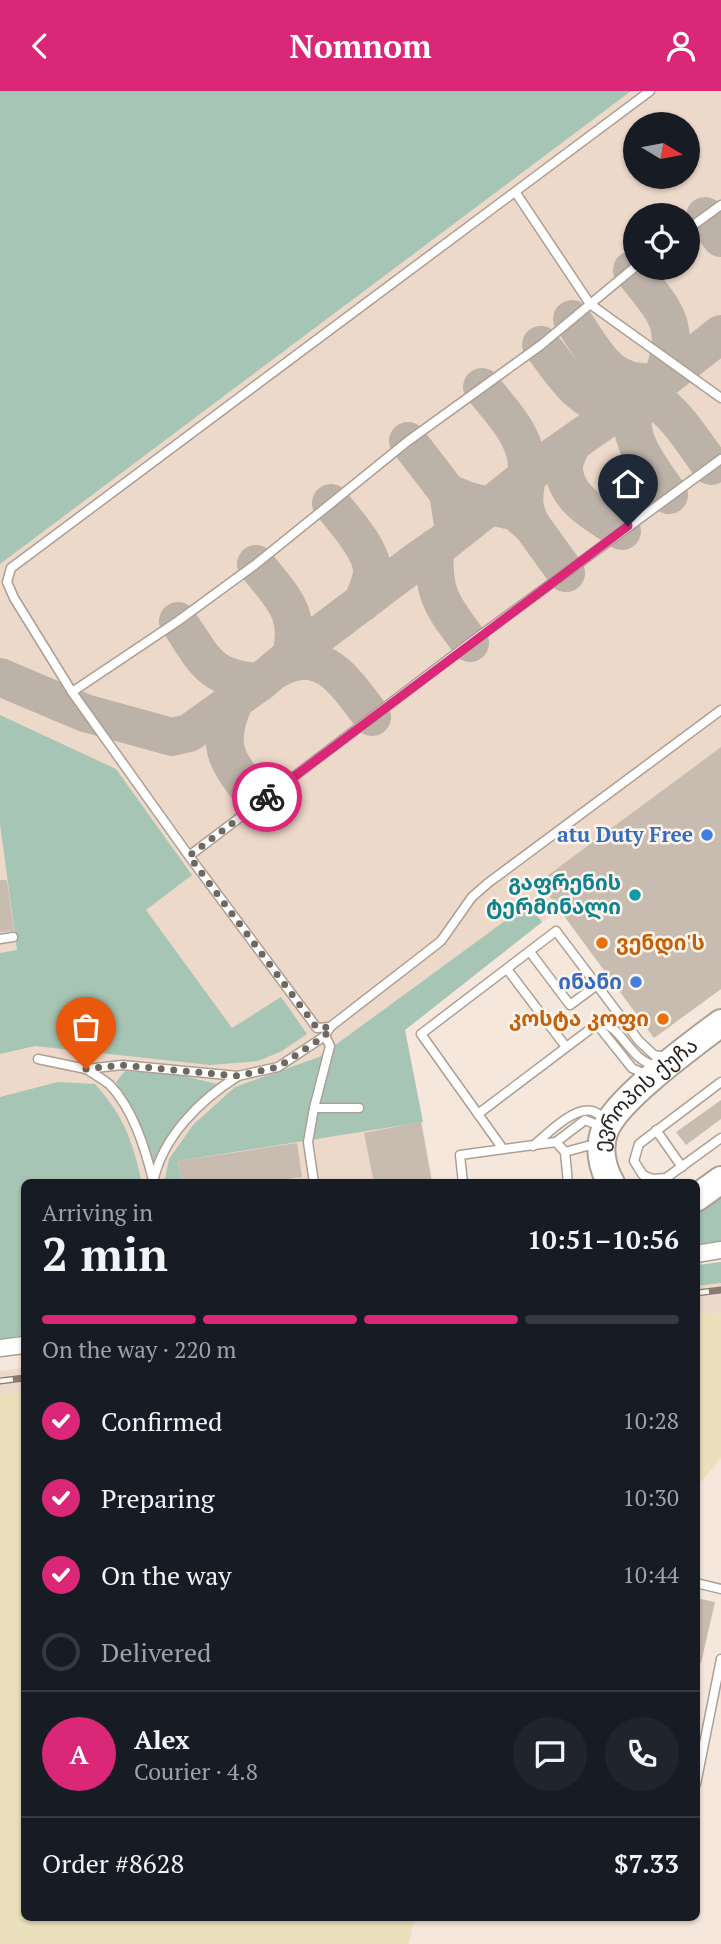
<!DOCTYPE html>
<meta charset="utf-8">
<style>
:root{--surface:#171b24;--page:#20242c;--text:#f1f3f6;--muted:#9ea1a6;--line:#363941;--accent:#db2777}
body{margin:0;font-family:"PT Serif","Noto Sans Georgian",serif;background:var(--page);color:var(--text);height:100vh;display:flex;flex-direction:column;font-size:26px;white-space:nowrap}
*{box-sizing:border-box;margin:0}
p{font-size:23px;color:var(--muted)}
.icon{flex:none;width:38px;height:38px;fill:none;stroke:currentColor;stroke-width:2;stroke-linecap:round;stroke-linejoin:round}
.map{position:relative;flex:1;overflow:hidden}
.drawer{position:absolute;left:21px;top:1088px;width:679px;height:742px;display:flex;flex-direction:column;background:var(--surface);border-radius:10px;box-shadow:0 2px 5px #0004}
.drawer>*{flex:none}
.needle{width:46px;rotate:100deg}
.tools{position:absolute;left:623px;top:21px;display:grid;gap:14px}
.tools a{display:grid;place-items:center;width:77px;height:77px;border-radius:50%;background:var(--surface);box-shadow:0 2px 5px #0004;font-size:35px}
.pin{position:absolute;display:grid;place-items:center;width:60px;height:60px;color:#fff;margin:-72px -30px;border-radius:50% 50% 50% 0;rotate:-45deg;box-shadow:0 0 7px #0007}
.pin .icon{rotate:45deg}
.courier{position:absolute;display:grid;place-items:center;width:70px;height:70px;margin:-35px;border:5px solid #db2777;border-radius:50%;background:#fff;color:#222;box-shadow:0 2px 9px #0007}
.head em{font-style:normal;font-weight:700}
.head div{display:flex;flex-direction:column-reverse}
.head{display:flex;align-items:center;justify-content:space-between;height:119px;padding:0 21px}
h1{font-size:46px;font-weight:700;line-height:52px}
.bar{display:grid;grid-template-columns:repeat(4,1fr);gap:10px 7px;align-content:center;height:84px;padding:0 21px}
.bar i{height:9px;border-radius:5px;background:var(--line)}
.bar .on{background:var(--accent)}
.bar p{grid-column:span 4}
.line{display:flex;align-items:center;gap:18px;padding:0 21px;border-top:2px solid var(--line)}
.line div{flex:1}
.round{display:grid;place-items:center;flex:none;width:74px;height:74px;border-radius:37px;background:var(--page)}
ol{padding:0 21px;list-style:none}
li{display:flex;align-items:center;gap:21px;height:77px}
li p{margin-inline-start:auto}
li .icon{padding:7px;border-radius:50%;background:var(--accent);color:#fff;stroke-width:4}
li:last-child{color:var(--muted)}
li i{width:38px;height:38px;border:4px solid var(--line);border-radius:50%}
header{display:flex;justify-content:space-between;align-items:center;height:91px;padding:0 21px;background:var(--accent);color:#fff;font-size:32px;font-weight:700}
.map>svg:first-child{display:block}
.built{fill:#edd9c9;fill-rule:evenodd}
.green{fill:#a6c5b4}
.sand{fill:#eae0bb}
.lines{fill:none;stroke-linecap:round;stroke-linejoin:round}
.taxiway{stroke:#bdb2a8;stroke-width:38}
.building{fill:#c8bcb0}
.lane-casing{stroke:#ac9f94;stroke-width:11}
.street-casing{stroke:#ac9f94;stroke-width:19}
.primary-casing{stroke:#ac9f94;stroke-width:30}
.lane{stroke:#fff;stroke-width:8}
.street{stroke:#fff;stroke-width:16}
.primary{stroke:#fff;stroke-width:26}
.rail-casing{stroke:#857c74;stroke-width:7}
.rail{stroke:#fef5ee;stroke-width:4.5;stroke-dasharray:13;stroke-linecap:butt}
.done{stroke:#6f6860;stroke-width:7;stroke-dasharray:0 12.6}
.route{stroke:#db2777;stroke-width:9}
.shop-dot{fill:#3f7fe0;stroke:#fef5ee;stroke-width:2.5}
.culture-dot{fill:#0f9aa8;stroke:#fef5ee;stroke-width:2.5}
.food-dot{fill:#e8710a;stroke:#fef5ee;stroke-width:2.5}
.labels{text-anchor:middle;stroke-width:5;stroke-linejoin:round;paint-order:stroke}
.shop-label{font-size:21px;font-weight:bold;fill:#366cbe;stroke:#fef5ee;text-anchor:end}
.culture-label{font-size:21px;font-weight:bold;fill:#0d838f;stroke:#fef5ee;text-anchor:end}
.food-label{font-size:21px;font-weight:bold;fill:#c56008;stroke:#fef5ee;text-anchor:start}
.street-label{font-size:21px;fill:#27231e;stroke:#fef5ee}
</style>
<header><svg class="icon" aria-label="back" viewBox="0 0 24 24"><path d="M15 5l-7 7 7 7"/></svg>Nomnom<svg class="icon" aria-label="person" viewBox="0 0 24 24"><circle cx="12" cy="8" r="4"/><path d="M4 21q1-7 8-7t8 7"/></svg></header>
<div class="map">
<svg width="721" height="1853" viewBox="0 0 721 1853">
<rect width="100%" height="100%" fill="#f5e7dc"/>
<g class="built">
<path d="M0 0H721V898L654 947 559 818 405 939 433 1092H24V1244L0 1248ZM635 33H688V86H635ZM635 124H688V177H635Z"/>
<polygon points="721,1192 721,1221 697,1224 696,1195"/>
<polygon points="24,1277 24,1301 0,1304 0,1280"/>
</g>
<g class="green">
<polygon points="0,0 631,0 0,473"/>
<polygon points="0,624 116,678 192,784 146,819 232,937 281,906 307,943 282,960 258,970 210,974 35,955 0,963 0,862 17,859 0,733"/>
<polygon points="528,813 542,831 405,939 423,1031 178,1070 181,1092 164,1092 169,1068 193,1034 235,996 319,966"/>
<path d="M125 980 176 983 217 993C189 1018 172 1046 154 1078L139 1035 116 991Z"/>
<path d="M58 991 95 993C125 1027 132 1049 142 1092H24V1244L0 1248V1006Z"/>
<polygon points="721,1098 721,1150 697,1153 697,1117"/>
<polygon points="721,1171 721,1192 697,1195 697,1174"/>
</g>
<g class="sand">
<polygon points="721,1221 721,1367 697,1395 697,1224"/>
<polygon points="24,1301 24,1827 414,1827 409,1853 0,1853 0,1304"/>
</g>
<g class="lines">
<g class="taxiway">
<polyline points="705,125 721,147"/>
<path d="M572 228C597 264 610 299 661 290 683 234 666 222 632 179"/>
<path d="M541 254C565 283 581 318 624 316"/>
<path d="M482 296C500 319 527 345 527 376 527 403 518 408 532 435"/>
<path d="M643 303C641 308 636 313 635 318 624 347 654 382 669 404"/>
<path d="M632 311C640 309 647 307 654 310 675 319 697 357 711 375"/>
<polyline points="408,350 448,402 452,427"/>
<path d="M572 353C568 361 563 371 564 380 567 410 600 425 622 440"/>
<polyline points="448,402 468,410 516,421 532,435 566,482"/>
<path d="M331 412C344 429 372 458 372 480 372 491 366 502 362 512"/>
<path d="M435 457C432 505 443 515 470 552"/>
<path d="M256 473C281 506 302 520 291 565"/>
<path d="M178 530C205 569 208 588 260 591"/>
<path d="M275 579C281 576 288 572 295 571 331 562 354 603 372 626"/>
<polyline points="0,586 85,622 172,646 189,642 260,591 291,565 418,469 447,449 541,374 661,290 721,243"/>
<path d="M235 609C212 659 230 672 259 712"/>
</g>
</g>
<g class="building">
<polygon points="721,656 721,898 654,947 539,791"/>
<polygon points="0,789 7,789 14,840 0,841"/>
<polygon points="721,1009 721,1028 686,1054 676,1041"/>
<polygon points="421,1031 432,1092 374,1092 364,1042"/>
<polygon points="297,1052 302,1086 259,1092 181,1092 178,1070"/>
<polygon points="696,1507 715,1511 701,1572 696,1572"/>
</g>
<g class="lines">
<defs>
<g id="lane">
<polyline points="516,102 590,213 721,307"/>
<polyline points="688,138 721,114"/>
<polyline points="72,601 14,507 7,491 11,477 650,0"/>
<polyline points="189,765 470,552 721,368"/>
<polyline points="0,848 13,846"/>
<polyline points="530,861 570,914 597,894"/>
<polyline points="507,878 566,956"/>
<polyline points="596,932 632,977 647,984"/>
<polyline points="330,936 317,937 189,765 72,601 178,530 256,473 408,350 541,254 635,176"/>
<polyline points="38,968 86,978 122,974 238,985 278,976 325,945 330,936 441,850 472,806 488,792 721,619"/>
<path d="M86 978C94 983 103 988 110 994 133 1018 145 1057 153 1089"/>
<polyline points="721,991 639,1053 634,1070 643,1084 652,1088 666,1087 721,1047"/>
<polyline points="314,1017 359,1017"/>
<path d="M478 1023 601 930C625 940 630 970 657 975"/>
<polyline points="656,1039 682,1076"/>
<polyline points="556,1051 585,1029 602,1036"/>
<path d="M533 1055C546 1044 574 1015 592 1020 597 1021 602 1026 607 1029"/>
<polyline points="503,1058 421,943 556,840 639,950 654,964 666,966"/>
<polyline points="565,1061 587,1055 599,1055"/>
<path d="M153 1092C162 1046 200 1009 238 985"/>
<polyline points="314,1092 308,1051 314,1017 330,955 325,945"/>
<polyline points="463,1092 460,1064 556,1051 565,1061 568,1092"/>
<polyline points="696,1492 721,1498"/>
<polyline points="696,1693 721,1568"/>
</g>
<g id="street">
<polyline points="696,1163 721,1159"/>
<polyline points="0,1257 24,1254"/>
</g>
<g id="primary">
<path id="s1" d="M611 1092C602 1077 598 1056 605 1039 617 1008 692 954 721 932"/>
<polyline points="696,1107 721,1089"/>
</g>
</defs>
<use href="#lane" class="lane-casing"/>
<use href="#street" class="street-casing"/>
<use href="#primary" class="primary-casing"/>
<use href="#lane" class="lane"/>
<use href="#street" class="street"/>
<use href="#primary" class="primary"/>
<defs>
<g id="rail">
<polyline points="696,1202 721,1199"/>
<polyline points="0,1290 24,1287"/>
</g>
</defs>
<use href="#rail" class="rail-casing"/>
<use href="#rail" class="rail"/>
</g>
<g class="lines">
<polyline class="done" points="86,978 121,974 238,985 278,976 325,945 330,936 317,937 189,765 267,706"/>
<polyline class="route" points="267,706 628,435"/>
</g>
<g class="shop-dot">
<circle cx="707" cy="744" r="7"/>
<circle cx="636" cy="891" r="7"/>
</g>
<circle class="culture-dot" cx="635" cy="804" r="7"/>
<g class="food-dot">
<circle cx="602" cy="852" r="7"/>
<circle cx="663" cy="928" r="7"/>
</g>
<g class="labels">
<g class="shop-label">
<text x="693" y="751">atu Duty Free</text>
<text x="622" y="898">ინანი</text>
</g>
<g class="culture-label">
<text x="621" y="799">გაფრენის<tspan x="621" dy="24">ტერმინალი</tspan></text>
</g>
<g class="food-label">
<text x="616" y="859">ვენდი'ს</text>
<text x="649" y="935" text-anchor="end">კოსტა კოფი</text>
</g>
<g class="street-label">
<text dy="7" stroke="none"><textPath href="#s1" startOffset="107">ევროპის ქუჩა</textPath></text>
</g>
</g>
</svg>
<div class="tools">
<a><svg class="needle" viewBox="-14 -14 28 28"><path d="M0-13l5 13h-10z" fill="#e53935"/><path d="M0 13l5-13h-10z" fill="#9ea1a6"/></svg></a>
<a><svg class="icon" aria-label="locate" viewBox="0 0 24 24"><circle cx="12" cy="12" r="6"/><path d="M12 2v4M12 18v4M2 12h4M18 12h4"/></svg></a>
</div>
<div class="pin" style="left:86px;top:978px;background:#ea580c"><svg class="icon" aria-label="bag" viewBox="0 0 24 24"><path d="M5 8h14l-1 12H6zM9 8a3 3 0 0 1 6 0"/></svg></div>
<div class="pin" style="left:628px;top:435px;background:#1f2937"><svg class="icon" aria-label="home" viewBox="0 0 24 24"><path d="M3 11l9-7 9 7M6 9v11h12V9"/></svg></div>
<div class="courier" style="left:267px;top:706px"><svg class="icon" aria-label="bike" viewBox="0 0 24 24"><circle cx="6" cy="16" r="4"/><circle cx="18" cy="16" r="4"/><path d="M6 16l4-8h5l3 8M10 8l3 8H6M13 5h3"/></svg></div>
<section class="drawer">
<div class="head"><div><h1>2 min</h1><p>Arriving in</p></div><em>10:51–10:56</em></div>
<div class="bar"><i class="on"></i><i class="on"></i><i class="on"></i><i></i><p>On the way · 220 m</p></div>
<ol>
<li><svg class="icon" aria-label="check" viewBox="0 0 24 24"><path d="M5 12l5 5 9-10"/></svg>Confirmed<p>10:28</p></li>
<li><svg class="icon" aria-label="check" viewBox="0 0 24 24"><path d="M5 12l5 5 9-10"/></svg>Preparing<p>10:30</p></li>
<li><svg class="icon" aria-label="check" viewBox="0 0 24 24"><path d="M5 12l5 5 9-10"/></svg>On the way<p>10:44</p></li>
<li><i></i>Delivered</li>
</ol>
<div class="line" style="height:126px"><b class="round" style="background:var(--accent);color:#fff">A</b><div><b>Alex</b><p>Courier · 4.8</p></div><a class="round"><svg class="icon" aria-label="chat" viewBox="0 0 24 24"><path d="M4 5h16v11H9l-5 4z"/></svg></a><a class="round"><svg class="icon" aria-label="phone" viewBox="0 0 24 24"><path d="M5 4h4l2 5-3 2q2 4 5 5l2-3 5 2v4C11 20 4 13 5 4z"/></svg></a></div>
<div class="line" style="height:91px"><div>Order #8628</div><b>$7.33</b></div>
</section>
</div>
